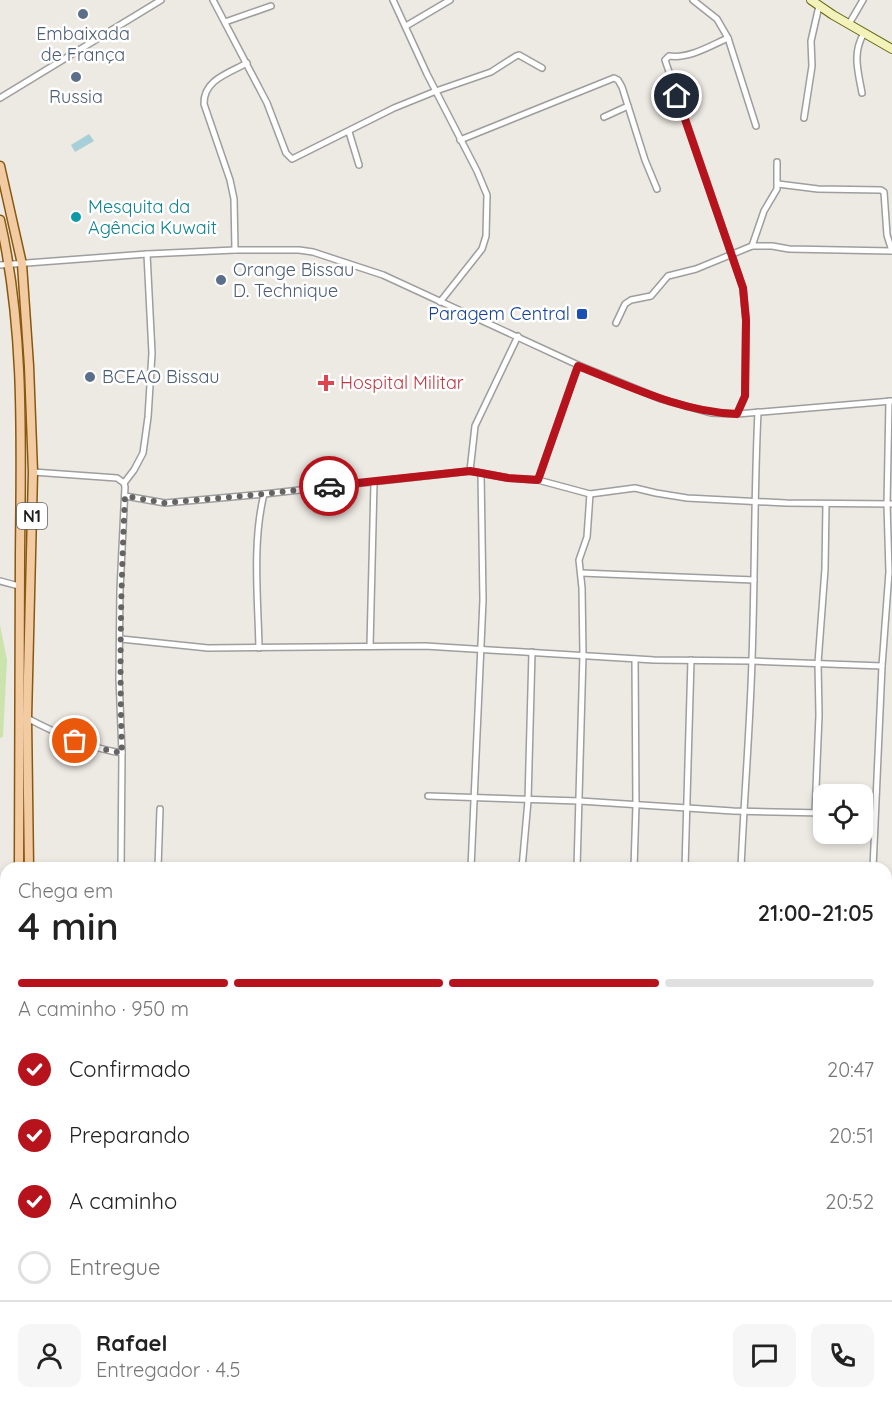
<!DOCTYPE html>
<html lang="pt">
<meta charset="utf-8">
<style>
:root{--surface:#fff;--page:#f6f6f6;--text:#222;--muted:#767676;--line:#e0e0e0;--accent:#b7131d}
body{margin:0;font-family:Quicksand,sans-serif;background:var(--page);color:var(--text);height:100vh;display:flex;flex-direction:column;font-size:22px;white-space:nowrap}
*{box-sizing:border-box;margin:0}
p{font-size:20px;color:var(--muted)}
.icon{flex:none;width:33px;height:33px;fill:none;stroke:currentColor;stroke-width:2;stroke-linecap:round;stroke-linejoin:round}
.map{position:relative;flex:1;overflow:hidden}
.details{position:absolute;left:0px;top:862px;width:892px;height:560px;display:flex;flex-direction:column;background:var(--surface);border-radius:18px 18px 0 0;box-shadow:0 3px 9px #0003}
.details>*{flex:none}
.fabs{position:absolute;left:813px;top:784px;display:grid;gap:12px}
.fabs a{display:grid;place-items:center;width:60px;height:60px;border-radius:12px;background:var(--surface);box-shadow:0 3px 9px #0003;font-size:30px}
.pin{position:absolute;display:grid;place-items:center;width:51px;height:51px;color:#fff;margin:-26px;border:3px solid #fff;border-radius:50%;box-shadow:0 2px 6px #0007}
.courier{position:absolute;display:grid;place-items:center;width:60px;height:60px;margin:-30px;border:4px solid #b7131d;border-radius:50%;background:#fff;color:#222;box-shadow:0 2px 8px #0007}
.summary em{font-style:normal;font-weight:600}
.summary div{display:flex;flex-direction:column-reverse}
.summary{display:flex;align-items:center;justify-content:space-between;height:102px;padding:0 18px}
h1{font-size:39px;font-weight:600;line-height:45px}
.bar{display:grid;grid-template-columns:repeat(4,1fr);gap:9px 6px;align-content:center;height:72px;padding:0 18px}
.bar i{height:8px;border-radius:4px;background:var(--line)}
.bar .current{background:var(--accent)}
.bar p{grid-column:span 4}
.line{display:flex;align-items:center;gap:15px;padding:0 18px;border-top:2px solid var(--line)}
.line div{flex:1}
.round{display:grid;place-items:center;flex:none;width:63px;height:63px;border-radius:12px;background:var(--page)}
ol{padding:0 18px;list-style:none}
li{display:flex;align-items:center;gap:18px;height:66px}
li p{margin-inline-start:auto}
li .icon{padding:6px;border-radius:50%;background:var(--accent);color:#fff;stroke-width:4}
li:last-child{color:var(--muted)}
li i{width:33px;height:33px;border:3px solid var(--line);border-radius:50%}
.map>svg:first-child{display:block}
.grass{fill:#cbe3ad}
.water{fill:#a7cfd7}
.lines{fill:none;stroke-linecap:round;stroke-linejoin:round}
.street-casing{stroke:#9e9e9e;stroke-width:8}
.secondary-casing{stroke:#64680f;stroke-width:10}
.primary-casing{stroke:#87580e;stroke-width:11}
.street{stroke:#fff;stroke-width:5}
.secondary{stroke:#f3f2bb;stroke-width:8}
.primary{stroke:#f3cba3;stroke-width:8}
.done{stroke:#666462;stroke-width:6;stroke-dasharray:0 10.8}
.route{stroke:#b7131d;stroke-width:8}
.service-dot{fill:#5c6f8a;stroke:#fff;stroke-width:2}
.culture-dot{fill:#0f9aa8;stroke:#fff;stroke-width:2}
.transit-dot{fill:#1a4fb4;stroke:#fff;stroke-width:2}
.health-dot{fill:#e0444e;stroke:#fff;stroke-width:2}
.labels{text-anchor:middle;stroke-width:5;stroke-linejoin:round;paint-order:stroke}
.shield{fill:#fff;stroke:#616161;stroke-width:1.5}
.shield-label{font-size:16px;font-weight:bold;fill:#1d1d1d}
.service-label{font-size:18px;fill:#4e5e75;stroke:#fff}
.culture-label{font-size:18px;fill:#0d838f;stroke:#fff;text-anchor:start}
.transit-label{font-size:18px;fill:#164399;stroke:#fff;text-anchor:end}
.health-label{font-size:18px;fill:#be3a42;stroke:#fff;text-anchor:start}
</style>
<div class="map">
<svg width="892" height="1421" viewBox="0 0 892 1421">
<rect width="100%" height="100%" fill="#ede9e3"/>
<polygon class="grass" points="0,625 7,660 3,737 0,738"/>
<polygon class="water" points="89,134 94,141 75,152 71,145"/>
<g class="lines">
<defs>
<g id="street">
<polyline points="213,0 267,103 286,153 292,159 394,108 436,91 491,72 516,56 519,55 542,68"/>
<polyline points="393,0 427,74 477,171 487,195 486,236 482,249 440,302"/>
<polyline points="693,0 717,19 728,38 756,126"/>
<polyline points="225,22 271,6"/>
<polyline points="849,24 863,0"/>
<polyline points="406,26 450,0"/>
<path d="M728 38C710 46 689 59 669 56L665 60 743 288 746 320 745 396 737 414"/>
<path d="M862 93C858 71 852 53 864 33"/>
<polyline points="0,98 161,0"/>
<polyline points="604,117 628,106"/>
<polyline points="804,118 812,66 811,41 819,6"/>
<polyline points="349,132 359,165"/>
<polyline points="460,140 614,78 618,80 622,87 645,160 657,189"/>
<polyline points="778,184 818,189 881,190 884,192 887,235 892,251"/>
<polyline points="752,246 764,211 777,189 777,162"/>
<path d="M235 250 234 199 230 180 204 104C203 80 229 73 247 63"/>
<polyline points="0,265 147,254 235,250 299,250 313,252 383,275 578,365 661,399 711,413 737,414 892,401"/>
<polyline points="616,323 625,304 631,300 651,296 668,276 696,269 752,246 772,246 789,249 891,251"/>
<polyline points="470,471 475,426 518,336"/>
<polyline points="33,472 117,478 124,483 125,487 120,590 119,678 122,753 121,868"/>
<polyline points="538,480 578,365"/>
<polyline points="124,483 134,470 143,453 148,417 152,353 147,254"/>
<polyline points="125,496 165,503 264,494 470,471 508,478 538,480 590,494 635,488 656,493 687,498 786,503 892,504"/>
<polyline points="581,573 754,580"/>
<polyline points="0,581 19,586"/>
<polyline points="121,639 208,648 425,646 654,660 752,661 882,666"/>
<polyline points="370,646 374,483"/>
<path d="M259 648C258 598 252 543 264 494"/>
<path d="M27 718C57 734 88 748 122 753"/>
<polyline points="428,796 580,801 733,811 824,813"/>
<polyline points="815,813 819,715 818,663 825,569 826,504"/>
<polyline points="862,813 874,814"/>
<polyline points="158,868 160,809"/>
<polyline points="471,868 483,600 481,473"/>
<polyline points="522,868 528,801 532,652"/>
<polyline points="577,868 583,655 582,588 579,560 587,537 590,494"/>
<polyline points="634,868 636,805 635,659"/>
<polyline points="685,868 691,660"/>
<path d="M741 868C744 799 750 729 752 659 755 576 754 494 758 412"/>
<polyline points="873,868 882,666 889,572 887,504 889,401"/>
<polyline points="886,997 892,997"/>
<polyline points="886,1055 892,1055"/>
<polyline points="0,1083 6,1083"/>
<polyline points="886,1092 892,1092"/>
<polyline points="243,1416 246,1421"/>
<polyline points="704,1416 707,1421"/>
</g>
<g id="secondary">
<polyline points="811,0 833,15 892,49"/>
<polyline points="886,1211 892,1208"/>
<polyline points="575,1421 583,1416"/>
</g>
<g id="primary">
<polyline points="0,166 22,264 29,366 33,472 27,718 29,868"/>
<path d="M0 220C25 330 21 444 20 555 19 660 19 764 19 868"/>
<polyline points="46,1416 47,1421"/>
<polyline points="59,1416 60,1421"/>
</g>
</defs>
<use href="#street" class="street-casing"/>
<use href="#secondary" class="secondary-casing"/>
<use href="#primary" class="primary-casing"/>
<use href="#street" class="street"/>
<use href="#secondary" class="secondary"/>
<use href="#primary" class="primary"/>
</g>
<g class="lines">
<path class="done" d="M75 741 107 750 122 753C119 667 121 582 125 496L165 503 264 494 329 486"/>
<path class="route" d="M329 486 470 471 508 478 538 480 578 366C629 386 681 412 737 414L745 396 746 320 743 288 677 96"/>
</g>
<g class="service-dot">
<circle cx="83" cy="14" r="6"/>
<circle cx="76" cy="77" r="6"/>
<circle cx="221" cy="280" r="6"/>
<circle cx="90" cy="377" r="6"/>
</g>
<circle class="culture-dot" cx="76" cy="217" r="6"/>
<rect class="transit-dot" x="576" y="308" width="12" height="12" rx="3"/>
<path class="health-dot" d="M323 374h6v6h6v6h-6v6h-6v-6h-6v-6h6z"/>
<g class="labels">
<rect class="shield" x="17" y="503" width="30" height="26" rx="4.5"/>
<g class="shield-label">
<text x="32" y="522">N1</text>
</g>
<g class="service-label">
<text x="83" y="40">Embaixada<tspan x="83" dy="21">de França</tspan></text>
<text x="76" y="103">Russia</text>
<text x="233" y="276" text-anchor="start">Orange Bissau<tspan x="233" dy="21">D. Technique</tspan></text>
<text x="102" y="383" text-anchor="start">BCEAO Bissau</text>
</g>
<g class="culture-label">
<text x="88" y="213">Mesquita da<tspan x="88" dy="21">Agência Kuwait</tspan></text>
</g>
<g class="transit-label">
<text x="570" y="320">Paragem Central</text>
</g>
<g class="health-label">
<text x="340" y="389">Hospital Militar</text>
</g>
</g>
</svg>
<div class="fabs">
<a><svg class="icon" aria-label="locate" viewBox="0 0 24 24"><circle cx="12" cy="12" r="6"/><path d="M12 2v4M12 18v4M2 12h4M18 12h4"/></svg></a>
</div>
<div class="pin" style="left:75px;top:741px;background:#ea580c"><svg class="icon" aria-label="bag" viewBox="0 0 24 24"><path d="M5 8h14l-1 12H6zM9 8a3 3 0 0 1 6 0"/></svg></div>
<div class="pin" style="left:677px;top:96px;background:#1f2937"><svg class="icon" aria-label="home" viewBox="0 0 24 24"><path d="M3 11l9-7 9 7M6 9v11h12V9"/></svg></div>
<div class="courier" style="left:329px;top:486px"><svg class="icon" aria-label="car" viewBox="0 0 24 24"><path d="M5 17H2v-5l4-1 3-4h7l3 4 3 1v5h-3M9 17h6M6 11h13"/><circle cx="7" cy="17" r="2"/><circle cx="17" cy="17" r="2"/></svg></div>
<section class="details">
<div class="summary"><div><h1>4 min</h1><p>Chega em</p></div><em>21:00–21:05</em></div>
<div class="bar"><i class="current"></i><i class="current"></i><i class="current"></i><i></i><p>A caminho · 950 m</p></div>
<ol>
<li><svg class="icon" aria-label="check" viewBox="0 0 24 24"><path d="M5 12l5 5 9-10"/></svg>Confirmado<p>20:47</p></li>
<li><svg class="icon" aria-label="check" viewBox="0 0 24 24"><path d="M5 12l5 5 9-10"/></svg>Preparando<p>20:51</p></li>
<li><svg class="icon" aria-label="check" viewBox="0 0 24 24"><path d="M5 12l5 5 9-10"/></svg>A caminho<p>20:52</p></li>
<li><i></i>Entregue</li>
</ol>
<div class="line" style="height:108px"><a class="round"><svg class="icon" aria-label="person" viewBox="0 0 24 24"><circle cx="12" cy="8" r="4"/><path d="M4 21q1-7 8-7t8 7"/></svg></a><div><b>Rafael</b><p>Entregador · 4.5</p></div><a class="round"><svg class="icon" aria-label="chat" viewBox="0 0 24 24"><path d="M4 5h16v11H9l-5 4z"/></svg></a><a class="round"><svg class="icon" aria-label="phone" viewBox="0 0 24 24"><path d="M5 4h4l2 5-3 2q2 4 5 5l2-3 5 2v4C11 20 4 13 5 4z"/></svg></a></div>
</section>
</div>
